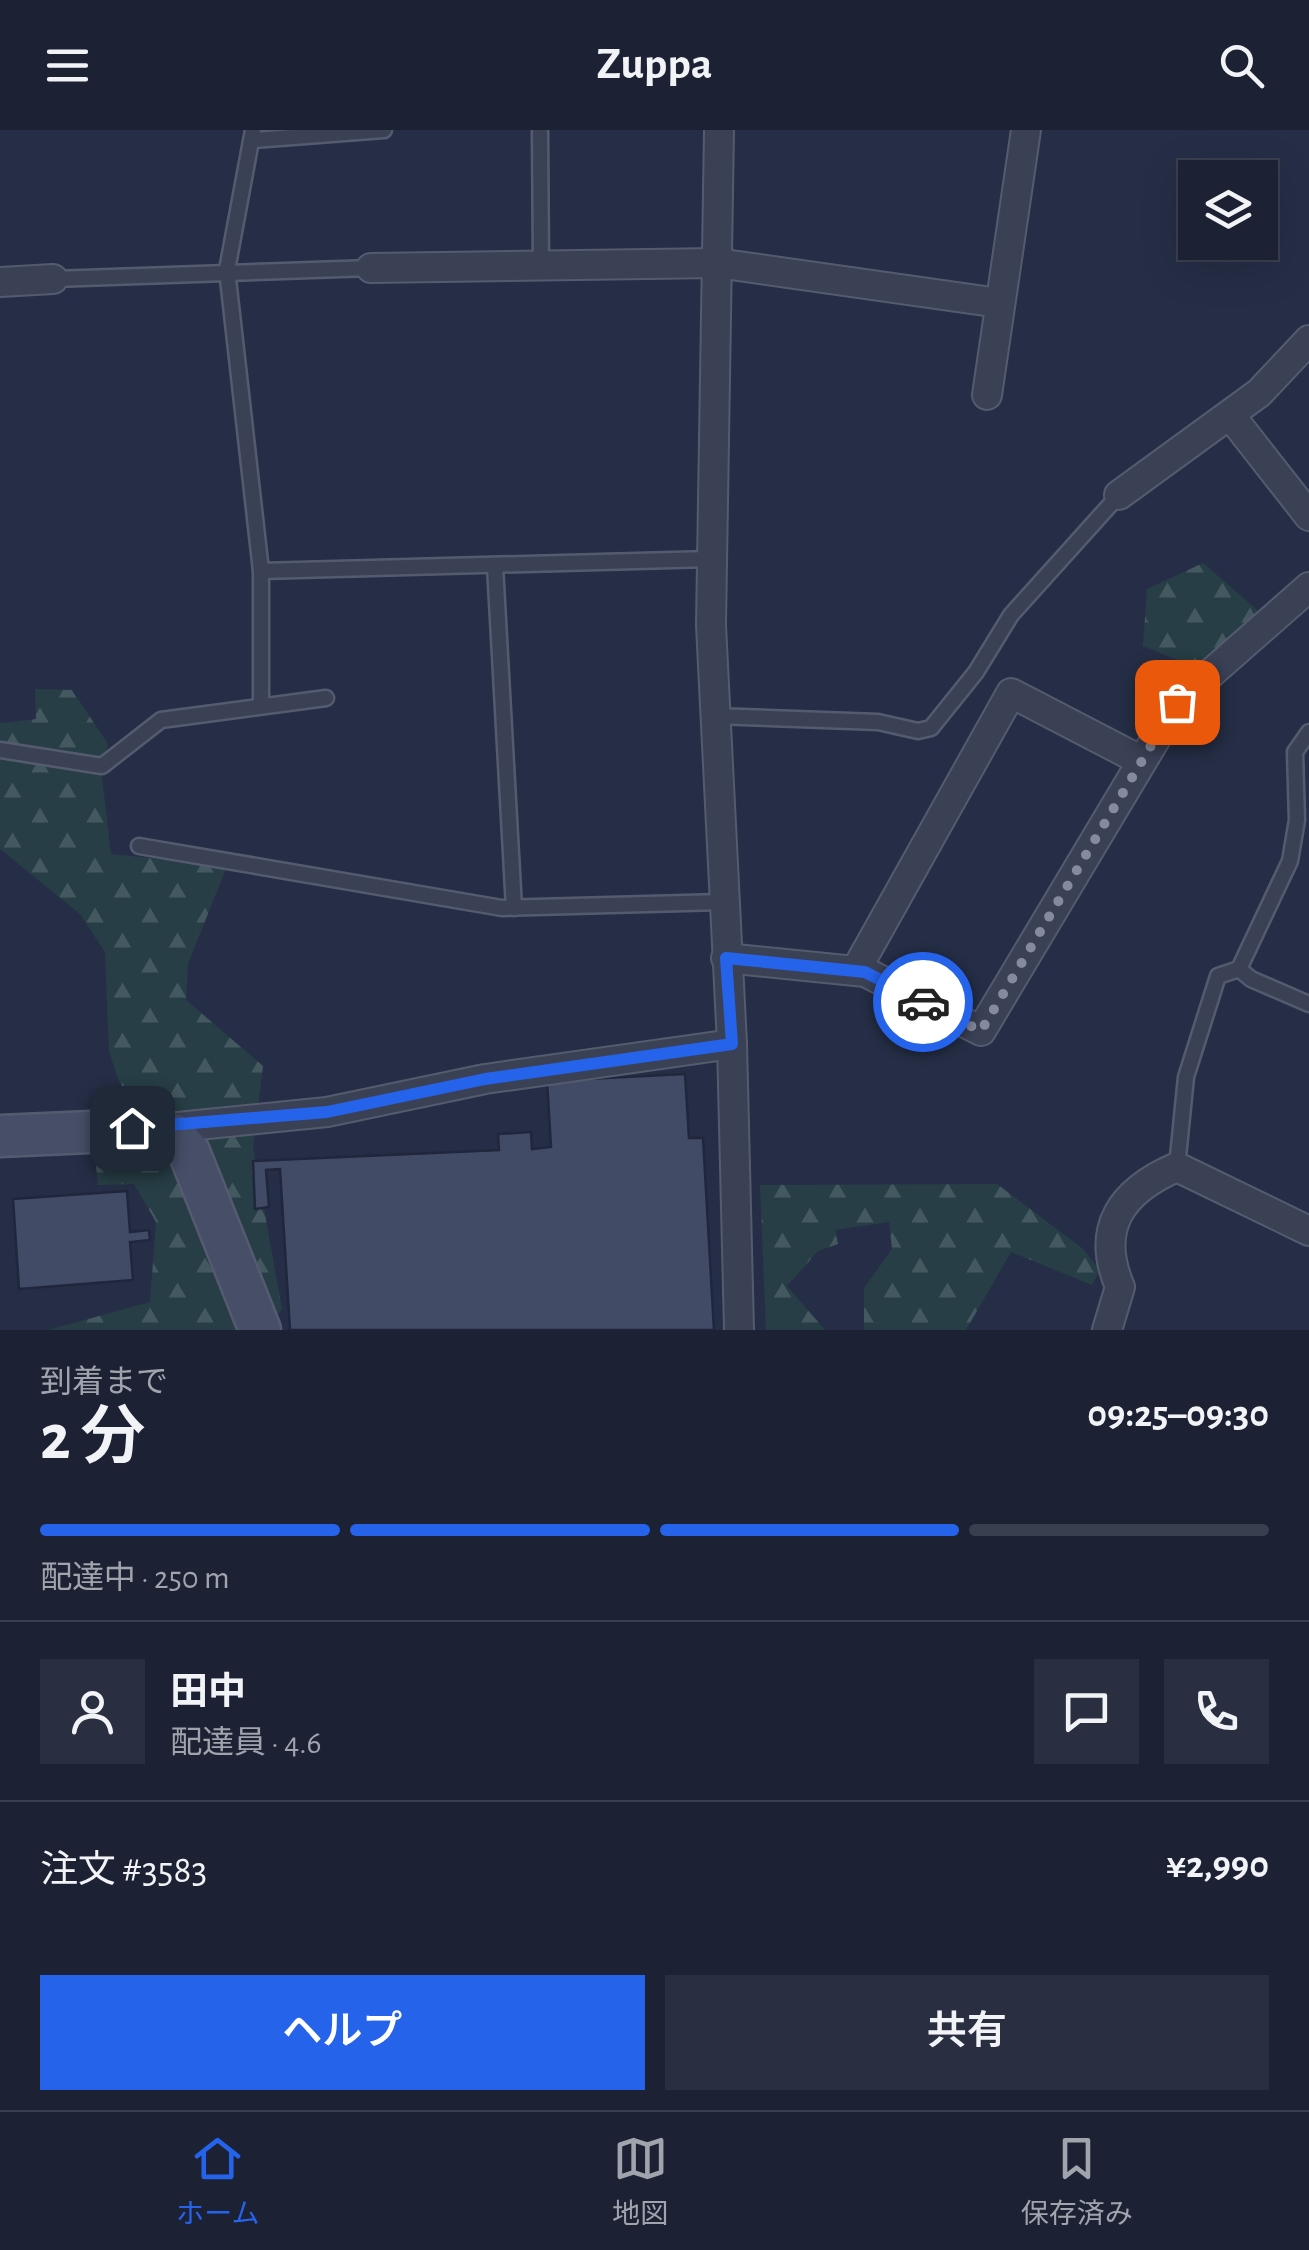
<!DOCTYPE html>
<html lang="ja">
<meta charset="utf-8">
<style>
:root{--surface:#1c2234;--page:#292f40;--text:#f1f3f6;--muted:#a0a4ac;--line:#3a3f4f;--accent:#2563eb}
body{margin:0;font-family:"Alegreya Sans","Noto Sans JP",sans-serif;background:var(--page);color:var(--text);height:100vh;display:flex;flex-direction:column;font-size:38px;white-space:nowrap}
*{box-sizing:border-box;margin:0}
p{font-size:32px;color:var(--muted)}
.icon{flex:none;width:55px;height:55px;fill:none;stroke:currentColor;stroke-width:2;stroke-linecap:round;stroke-linejoin:round}
.map{position:relative;height:1200px;overflow:hidden}
.sheet{display:flex;flex-direction:column;background:var(--surface);flex:1}
.sheet>*{flex:none}
.tools{position:absolute;left:1178px;top:30px;display:grid;gap:20px}
.tools a{display:grid;place-items:center;width:100px;height:100px;border-radius:0px;background:var(--surface);box-shadow:0 10px 40px #0002,0 0 0 2px var(--line);font-size:50px}
.pin{position:absolute;display:grid;place-items:center;width:85px;height:85px;color:#fff;margin:-42px;border-radius:20px;box-shadow:0 5px 15px #0006}
.courier{position:absolute;display:grid;place-items:center;width:100px;height:100px;margin:-50px;border:8px solid #2563eb;border-radius:50%;background:#fff;color:#222;box-shadow:0 2px 12px #0007}
.overview em{font-style:normal;font-weight:600}
.overview div{display:flex;flex-direction:column-reverse}
.overview{display:flex;align-items:center;justify-content:space-between;height:170px;padding:0 40px}
h1{font-size:65px;font-weight:600;line-height:75px}
.bar{display:grid;grid-template-columns:repeat(4,1fr);gap:15px 10px;align-content:center;height:120px;padding:0 40px}
.bar i{height:12px;border-radius:8px;background:var(--line)}
.bar .selected{background:var(--accent)}
.bar p{grid-column:span 4}
.line{display:flex;align-items:center;gap:25px;padding:0 40px;border-top:2px solid var(--line)}
.line div{flex:1}
.round{display:grid;place-items:center;flex:none;width:105px;height:105px;border-radius:0px;background:var(--page)}
.button{display:flex;gap:20px;margin-top:auto;padding:20px 40px}
.button a{flex:1;height:115px;border-radius:0px;background:var(--accent);color:#fff;font-size:40px;font-weight:600;line-height:115px;text-align:center}
.button a+a{background:var(--page);color:var(--text)}
header{display:flex;justify-content:space-between;align-items:center;height:130px;padding:0 40px;background:var(--surface);font-size:45px;font-weight:600}
.dock{display:flex;justify-content:space-around;align-items:center;height:140px;border-top:2px solid var(--line);background:var(--surface);font-size:28px;color:var(--muted)}
.dock a{display:grid;justify-items:center;gap:5px}
.dock .selected{color:var(--accent)}
.map>svg:first-child{display:block}
.forest{fill:url(#forest-firs)}
.building{fill:#424b66;stroke:#20273c;stroke-width:2.5}
.lines{fill:none;stroke-linecap:round;stroke-linejoin:round}
.lane-casing{stroke:#555b6f;stroke-width:19}
.street-casing{stroke:#555b6f;stroke-width:32}
.secondary-casing{stroke:#555b6f;stroke-width:45}
.lane{stroke:#3a4155;stroke-width:14}
.street{stroke:#3a4155;stroke-width:28}
.secondary{stroke:#474f68;stroke-width:40}
.done{stroke:#848b9e;stroke-width:10;stroke-dasharray:0 18}
.route{stroke:#2563eb;stroke-width:12}
</style>
<header><svg class="icon" aria-label="menu" viewBox="0 0 24 24"><path d="M4 6h16M4 12h16M4 18h16"/></svg>Zuppa<svg class="icon" aria-label="search" viewBox="0 0 24 24"><circle cx="10" cy="10" r="6"/><path d="M15 15l6 6"/></svg></header>
<div class="map">
<svg width="1309" height="1200" viewBox="0 0 1309 1200">
<defs>
<pattern id="forest-firs" width="22" height="20" patternUnits="userSpaceOnUse" patternTransform="scale(2.5)"><rect width="22" height="20" fill="#273e46"/><path d="M5 1l3.5 6h-7zM16 11l3.5 6h-7z" fill="#445860"/></pattern>
</defs>
<rect width="100%" height="100%" fill="#252e46"/>
<g class="forest">
<polygon points="1203,433 1262,484 1200,539 1143,516 1147,459"/>
<polygon points="35,559 72,560 108,614 101,639 111,724 227,736 188,834 186,870 263,936 253,1017 282,1179 276,1187 119,951 109,921 105,822 80,784 0,719 0,593 36,589"/>
<polygon points="167,1017 242,1200 48,1200 150,1172 156,1092 134,1054 98,1055 94,1018"/>
<polygon points="997,1054 1082,1118 1100,1140 1092,1155 1011,1122 966,1200 864,1200 864,1158 892,1119 889,1092 835,1100 838,1114 818,1121 787,1156 825,1200 766,1200 760,1055"/>
</g>
<g class="building">
<polygon points="685,944 689,1008 703,1008 714,1200 290,1200 280,1039 266,1040 269,1077 255,1079 253,1031 499,1020 498,1004 531,1002 532,1019 551,1017 547,951"/>
<polygon points="127,1061 130,1102 149,1100 150,1110 130,1112 133,1150 19,1159 13,1069"/>
</g>
<g class="lines">
<defs>
<g id="lane">
<polyline points="253,0 227,140 261,441 261,576"/>
<polyline points="540,0 541,135"/>
<polyline points="254,10 384,0"/>
<polyline points="53,149 371,138"/>
<polyline points="495,436 514,778"/>
<polyline points="261,441 710,429"/>
<polyline points="714,586 878,592 918,601 931,598 976,542 1011,485 1119,365"/>
<polyline points="0,620 102,636 161,590 326,568"/>
<polyline points="139,716 502,778 722,772"/>
<polyline points="1239,839 1251,849 1309,874"/>
<polyline points="1177,1037 1186,947 1218,846 1239,839 1290,731 1297,690 1295,622 1309,602"/>
</g>
<g id="street">
<polyline points="719,0 711,495 732,914 739,1200"/>
<polyline points="371,138 717,133 999,173"/>
<polyline points="0,152 53,149"/>
<polyline points="987,265 1026,0"/>
<polyline points="1230,285 1309,386"/>
<polyline points="1119,365 1259,263 1309,210"/>
<polyline points="726,828 865,842 981,901 1177,573 1309,457"/>
<polyline points="856,840 1011,563 1142,631"/>
<polyline points="158,999 327,982 485,949 732,914"/>
<path d="M1107 1200 1120 1157C1095 1098 1121 1061 1177 1037L1309 1101"/>
</g>
<polyline id="secondary" points="0,1006 158,999 173,1004 189,1022 260,1200"/>
</defs>
<use href="#lane" class="lane-casing"/>
<use href="#street" class="street-casing"/>
<use href="#secondary" class="secondary-casing"/>
<use href="#lane" class="lane"/>
<use href="#street" class="street"/>
<use href="#secondary" class="secondary"/>
</g>
<g class="lines">
<polyline class="done" points="923,872 981,901 1177,572"/>
<polyline class="route" points="132,998 327,982 485,949 732,914 726,828 865,842 923,872"/>
</g>
</svg>
<div class="tools">
<a><svg class="icon" aria-label="layers" viewBox="0 0 24 24"><path d="M12 4l9 5-9 5-9-5zM3 14l9 5 9-5"/></svg></a>
</div>
<div class="pin" style="left:1177px;top:572px;background:#ea580c"><svg class="icon" aria-label="bag" viewBox="0 0 24 24"><path d="M5 8h14l-1 12H6zM9 8a3 3 0 0 1 6 0"/></svg></div>
<div class="pin" style="left:132px;top:998px;background:#1f2937"><svg class="icon" aria-label="home" viewBox="0 0 24 24"><path d="M3 11l9-7 9 7M6 9v11h12V9"/></svg></div>
<div class="courier" style="left:923px;top:872px"><svg class="icon" aria-label="car" viewBox="0 0 24 24"><path d="M5 17H2v-5l4-1 3-4h7l3 4 3 1v5h-3M9 17h6M6 11h13"/><circle cx="7" cy="17" r="2"/><circle cx="17" cy="17" r="2"/></svg></div>
</div>
<section class="sheet">
<div class="overview"><div><h1>2 分</h1><p>到着まで</p></div><em>09:25–09:30</em></div>
<div class="bar"><i class="selected"></i><i class="selected"></i><i class="selected"></i><i></i><p>配達中 · 250 m</p></div>
<div class="line" style="height:180px"><a class="round"><svg class="icon" aria-label="person" viewBox="0 0 24 24"><circle cx="12" cy="8" r="4"/><path d="M4 21q1-7 8-7t8 7"/></svg></a><div><b>田中</b><p>配達員 · 4.6</p></div><a class="round"><svg class="icon" aria-label="chat" viewBox="0 0 24 24"><path d="M4 5h16v11H9l-5 4z"/></svg></a><a class="round"><svg class="icon" aria-label="phone" viewBox="0 0 24 24"><path d="M5 4h4l2 5-3 2q2 4 5 5l2-3 5 2v4C11 20 4 13 5 4z"/></svg></a></div>
<div class="line" style="height:130px"><div>注文 #3583</div><b>¥2,990</b></div>
<div class="button"><a>ヘルプ</a><a>共有</a></div>
</section>
<nav class="dock">
<a class="selected"><svg class="icon" aria-label="home" viewBox="0 0 24 24"><path d="M3 11l9-7 9 7M6 9v11h12V9"/></svg>ホーム</a>
<a><svg class="icon" aria-label="map" viewBox="0 0 24 24"><path d="M3 6l6-2 6 2 6-2v14l-6 2-6-2-6 2zM9 4v14M15 6v14"/></svg>地図</a>
<a><svg class="icon" aria-label="saved" viewBox="0 0 24 24"><path d="M7 4h10v16l-5-4-5 4z"/></svg>保存済み</a>
</nav>
